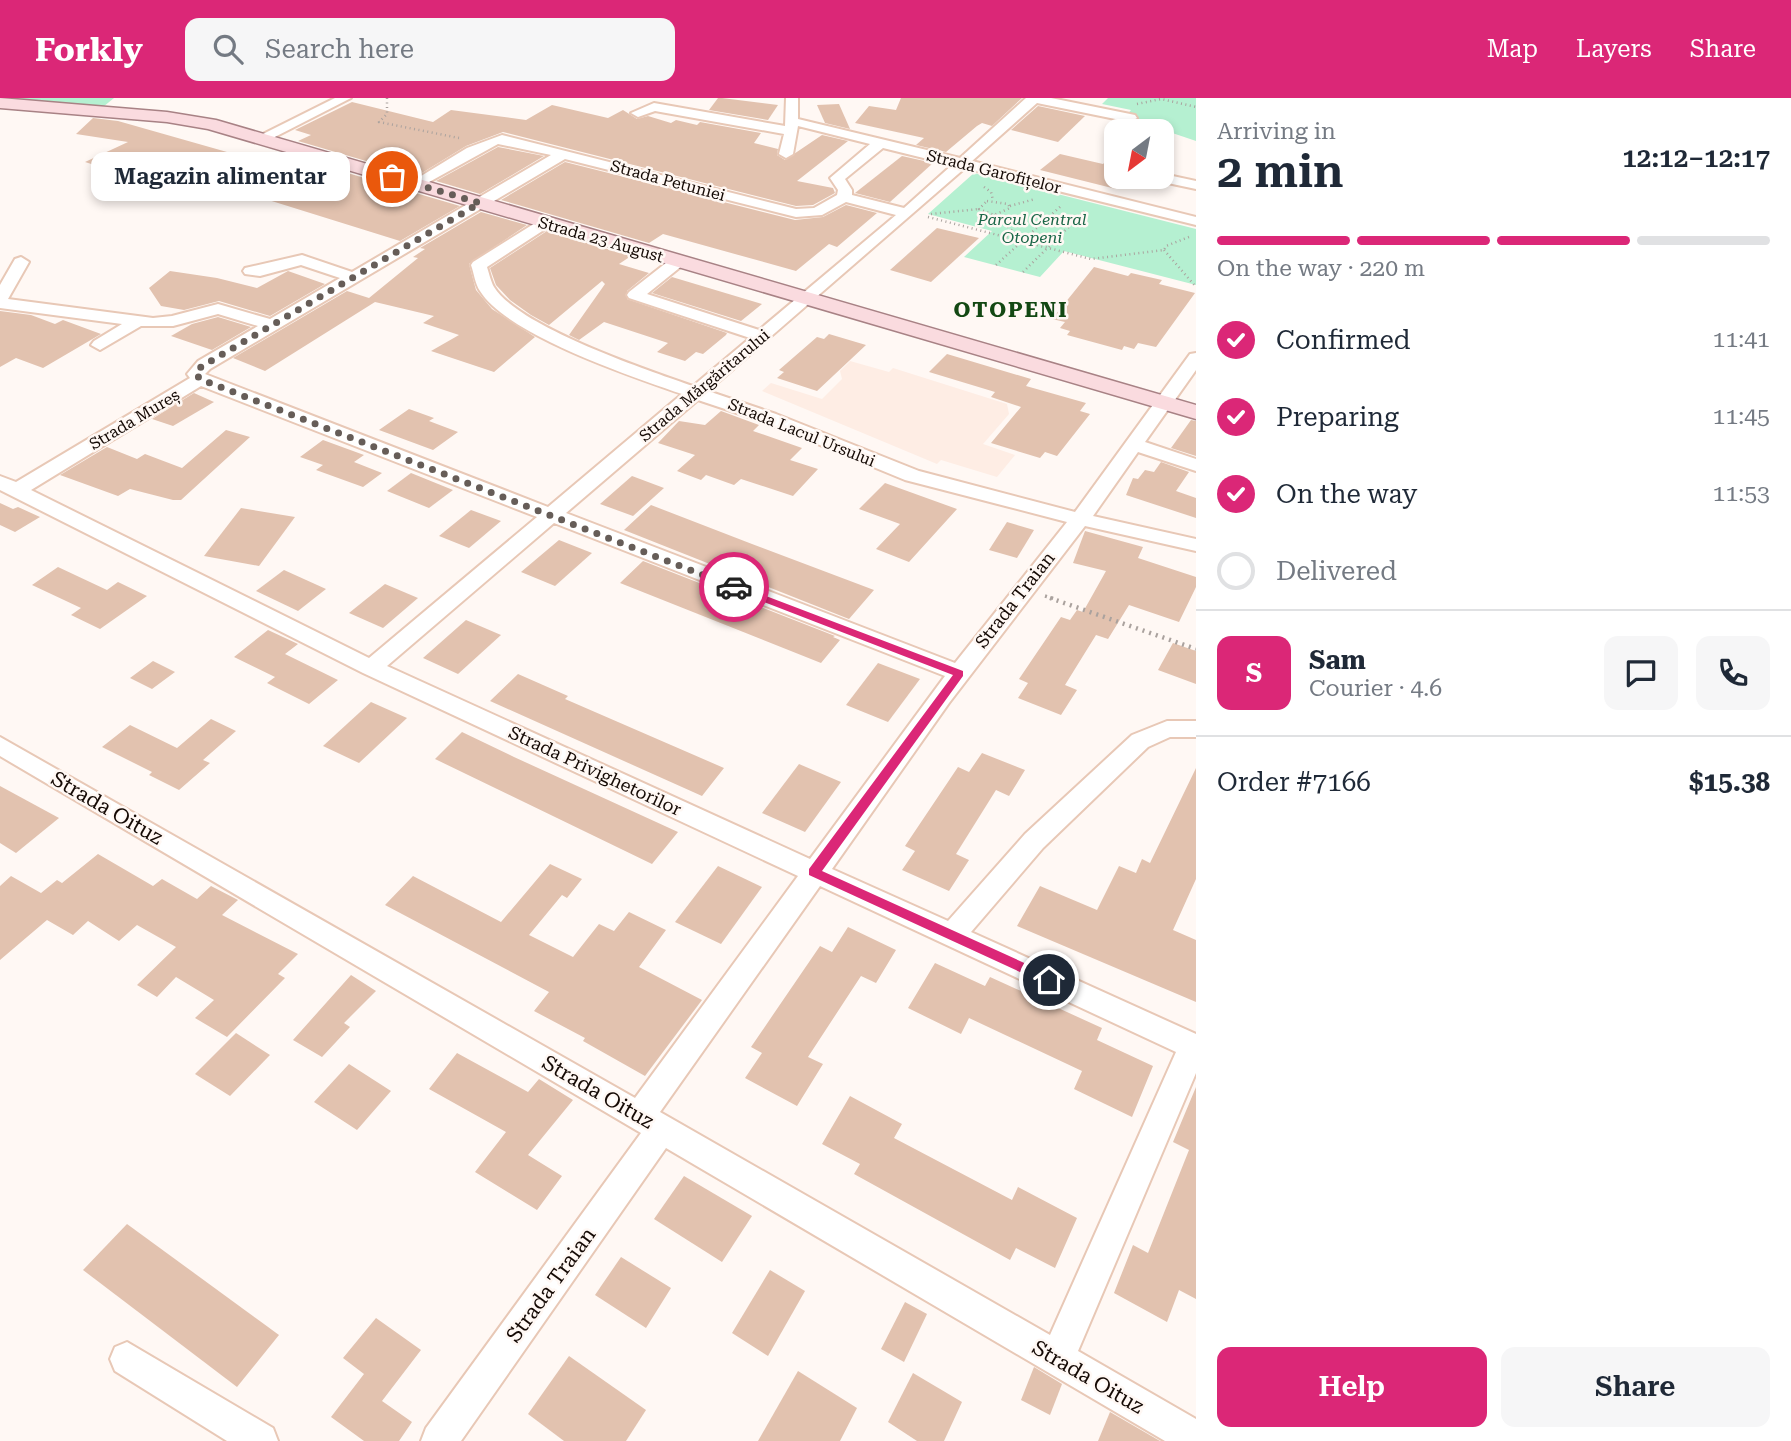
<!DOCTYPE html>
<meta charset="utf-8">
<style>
:root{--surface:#fff;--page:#f6f6f7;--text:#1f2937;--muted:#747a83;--line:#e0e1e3;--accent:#db2777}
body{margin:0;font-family:"Roboto Serif",serif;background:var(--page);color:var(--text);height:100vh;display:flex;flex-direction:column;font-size:26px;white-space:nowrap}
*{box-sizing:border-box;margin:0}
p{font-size:23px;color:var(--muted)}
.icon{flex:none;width:38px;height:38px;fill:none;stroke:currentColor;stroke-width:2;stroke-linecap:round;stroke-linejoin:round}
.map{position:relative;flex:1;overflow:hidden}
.sheet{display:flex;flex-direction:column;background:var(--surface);width:595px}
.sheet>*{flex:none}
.needle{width:46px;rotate:212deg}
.buttons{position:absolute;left:1104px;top:21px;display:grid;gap:14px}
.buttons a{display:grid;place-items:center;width:70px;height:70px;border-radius:14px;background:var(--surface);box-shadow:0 4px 10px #0003;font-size:35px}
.pin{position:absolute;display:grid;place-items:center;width:60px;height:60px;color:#fff;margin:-30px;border:4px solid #fff;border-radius:50%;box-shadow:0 2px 7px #0007}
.courier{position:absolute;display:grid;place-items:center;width:70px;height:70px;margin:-35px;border:5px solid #db2777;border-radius:50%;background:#fff;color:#222;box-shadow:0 2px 9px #0007}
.bubble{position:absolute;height:49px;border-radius:14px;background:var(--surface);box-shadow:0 4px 10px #0003;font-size:23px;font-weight:600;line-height:49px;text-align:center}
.head em{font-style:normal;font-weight:600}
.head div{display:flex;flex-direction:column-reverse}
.head{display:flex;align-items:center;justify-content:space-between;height:119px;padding:0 21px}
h1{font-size:46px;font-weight:600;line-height:52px}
.bar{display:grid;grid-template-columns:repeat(4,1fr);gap:10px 7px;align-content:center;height:84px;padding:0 21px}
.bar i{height:9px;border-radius:5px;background:var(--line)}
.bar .on{background:var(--accent)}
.bar p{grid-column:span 4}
.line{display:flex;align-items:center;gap:18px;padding:0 21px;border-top:2px solid var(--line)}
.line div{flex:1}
.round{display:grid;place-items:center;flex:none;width:74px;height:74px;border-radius:14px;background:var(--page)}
ol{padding:0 21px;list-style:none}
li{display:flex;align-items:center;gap:21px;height:77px}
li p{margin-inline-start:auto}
li .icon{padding:7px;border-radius:50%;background:var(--accent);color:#fff;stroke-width:4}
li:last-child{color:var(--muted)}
li i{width:38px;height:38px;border:4px solid var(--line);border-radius:50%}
.primary-button{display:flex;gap:14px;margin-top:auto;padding:14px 21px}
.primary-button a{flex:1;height:80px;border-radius:14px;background:var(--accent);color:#fff;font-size:28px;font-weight:600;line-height:80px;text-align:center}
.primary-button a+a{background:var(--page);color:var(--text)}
header{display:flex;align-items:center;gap:42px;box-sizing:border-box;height:98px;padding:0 35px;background:var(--accent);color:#fff}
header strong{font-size:33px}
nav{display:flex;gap:38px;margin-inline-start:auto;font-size:24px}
.search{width:490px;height:63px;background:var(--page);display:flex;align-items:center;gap:18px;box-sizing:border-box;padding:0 24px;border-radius:14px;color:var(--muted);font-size:26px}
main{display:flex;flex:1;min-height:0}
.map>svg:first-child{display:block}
.built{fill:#feede4}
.green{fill:#b5f0d1}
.building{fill:#e2c2af}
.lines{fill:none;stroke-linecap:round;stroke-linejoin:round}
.minor-casing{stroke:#e8c8b6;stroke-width:4}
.major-casing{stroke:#a88285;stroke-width:3}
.path-far2{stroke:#aaa29e;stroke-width:2.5;stroke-dasharray:1 3.5;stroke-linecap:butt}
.path-far1{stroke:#aaa29e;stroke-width:3.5;stroke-dasharray:2 4.5;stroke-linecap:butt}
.path{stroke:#aaa29e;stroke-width:4.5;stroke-dasharray:2 5;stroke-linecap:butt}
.minor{fill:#fff;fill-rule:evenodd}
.major{fill:#fadbdf;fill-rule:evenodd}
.route{fill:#db2777}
.done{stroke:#665d58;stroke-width:7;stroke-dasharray:0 12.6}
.labels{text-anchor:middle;stroke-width:5;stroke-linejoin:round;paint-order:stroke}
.far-street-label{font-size:16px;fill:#140904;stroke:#fff8f4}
.far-park-label{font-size:16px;font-style:italic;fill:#196647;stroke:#fff8f4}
.street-label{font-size:18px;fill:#140904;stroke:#fff8f4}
.far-district-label{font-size:21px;font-weight:bold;letter-spacing:2px;fill:#134813;stroke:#fff8f4}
.near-street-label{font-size:21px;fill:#140904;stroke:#fff8f4}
</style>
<header>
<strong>Forkly</strong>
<div class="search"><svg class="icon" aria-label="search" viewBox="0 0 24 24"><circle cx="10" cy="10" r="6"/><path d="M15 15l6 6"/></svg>Search here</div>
<nav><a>Map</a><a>Layers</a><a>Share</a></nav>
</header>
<main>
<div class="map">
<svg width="1196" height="1343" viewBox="0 0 1196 1343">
<rect width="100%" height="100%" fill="#fff8f4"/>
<polygon class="built" points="850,263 889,274 893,270 1007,306 1009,316 983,346 1015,357 997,379 941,362 937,366 762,293 771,285 822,301 842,281 840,273"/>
<g class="green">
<polygon points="0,0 114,0 98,13"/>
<polygon points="1108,0 1196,0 1196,43 1125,19 1131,12 1102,6"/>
<polygon points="974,75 1196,131 1196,187 1064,153 1040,179 964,159 992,133 928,116"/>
</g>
<g class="building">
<polygon points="718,0 722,0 778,7 768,22 709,12"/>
<polygon points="901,0 1022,0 992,28 982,25 977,28 946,54 916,47 924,40 855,25 869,8 896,12"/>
<polygon points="352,4 433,24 451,12 526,22 552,7 608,20 623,12 637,21 648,18 671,25 676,22 697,27 700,24 761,35 754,45 778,51 777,57 785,62 822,37 848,43 797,83 833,90 835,95 813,107 796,108 503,34 466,48 417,78 298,43 311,37 295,32"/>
<polygon points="839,6 850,31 825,25 817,7"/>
<polygon points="1038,8 1085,18 1058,44 1011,32"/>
<polygon points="93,20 118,23 227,54 217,70 241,58 257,63 276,54 460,108 400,143 192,78 167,90 85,64 128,44 76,36"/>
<polygon points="498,49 544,58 480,96 436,83"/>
<polygon points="1116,53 1116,91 1040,72 1060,56 1103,66"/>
<polygon points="902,58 933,65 890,104 855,95"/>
<polygon points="565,64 795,122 823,119 846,107 877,115 837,149 829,146 796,173 663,136 649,145 501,102"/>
<polygon points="481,114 527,127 469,166 476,192 492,211 535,239 494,274 431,253 459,237 423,225 434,218 375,204 265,273 233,260 347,193 369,200 418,160 413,159 425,151 420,150"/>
<polygon points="937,130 979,140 931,184 890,172"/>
<polygon points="547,133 631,158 619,166 649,175 627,193 627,201 727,235 726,237 703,256 696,254 685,263 657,254 668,245 604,224 579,242 569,237 605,186 602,183 549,227 531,217 510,202 496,187 490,170"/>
<polygon points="1094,169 1128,178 1131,175 1162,182 1159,186 1195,195 1156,249 1138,245 1134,251 1124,248 1122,252 1067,237 1070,233 1060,230 1065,224 1052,221"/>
<polygon points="170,173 217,180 257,190 288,173 325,186 270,218 219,203 184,212 161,208 149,190"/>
<polygon points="672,179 762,206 741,223 652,195"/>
<polygon points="0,213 31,217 55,226 63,222 101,236 43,270 16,260 0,269"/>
<polygon points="218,219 251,229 212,252 171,238 192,226"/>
<polygon points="829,236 866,247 817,293 777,280 784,274 779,272 817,239 824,241"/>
<polygon points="947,256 1031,281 1026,288 1086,305 1080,313 1090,316 1057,358 1045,354 1040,360 991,345 1021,309 991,299 995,294 929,274"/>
<polygon points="194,295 214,304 173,328 152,321"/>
<polygon points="409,311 434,320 429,323 458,334 433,352 379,332"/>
<polygon points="721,313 759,327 753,333 802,350 790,362 818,371 793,398 741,381 734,387 706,377 701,382 677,373 695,357 658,345 679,323 705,327"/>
<polygon points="1191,322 1196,323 1196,358 1171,350"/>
<polygon points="226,332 250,339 181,402 173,402 130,391 118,398 60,377 107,349 137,361 145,356 182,370"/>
<polygon points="323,342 364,357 354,364 382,375 363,389 316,372 323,367 300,359"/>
<polygon points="1161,364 1189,374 1176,393 1196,400 1196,420 1126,397 1133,380 1138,381 1145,372 1154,374"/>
<polygon points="411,375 453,392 429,410 387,393"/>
<polygon points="632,378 664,390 633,418 600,406"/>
<polygon points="885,385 957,411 909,464 876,451 900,426 859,411"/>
<polygon points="0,405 13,411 18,409 40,419 15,434 0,427"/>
<polygon points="651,407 752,446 874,492 849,521 624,432"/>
<polygon points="241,410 295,419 259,468 204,458"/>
<polygon points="471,412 501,423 469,450 439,438"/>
<polygon points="1007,424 1034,432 1017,460 989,452"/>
<polygon points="1085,433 1143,449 1138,460 1196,479 1196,489 1179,524 1129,507 1108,541 1096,537 1065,587 1077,592 1061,617 1018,600 1028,585 1019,581 1061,519 1070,522 1077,512 1083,514 1106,473 1073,465"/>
<polygon points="559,442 592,455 555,488 521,474"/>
<polygon points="643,463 835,538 833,539 840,542 821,565 620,485"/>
<polygon points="58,469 107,492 118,484 147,498 100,531 71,517 81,510 32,487"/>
<polygon points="284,472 326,491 298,513 256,493"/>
<polygon points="385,486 418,500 383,530 349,515"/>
<polygon points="466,522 501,537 458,576 423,560"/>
<polygon points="268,532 298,546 285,556 338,582 309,606 267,585 275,579 234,559"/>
<polygon points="1173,545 1196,553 1196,586 1158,572"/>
<polygon points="153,563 175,574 152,591 130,580"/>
<polygon points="878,565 920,581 888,624 846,607"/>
<polygon points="518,576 568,598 565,601 724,670 702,698 490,603"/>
<polygon points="371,604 407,620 359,665 323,648"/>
<polygon points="211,621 236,633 203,662 210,665 179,692 149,677 152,674 102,649 130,627 177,650"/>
<polygon points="462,634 514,659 678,734 652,766 435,661"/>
<polygon points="982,655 1025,672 1009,698 996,692 956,756 969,762 949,793 902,772 915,753 905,748 958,669 969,674"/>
<polygon points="799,666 841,684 805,734 762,715"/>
<polygon points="1196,670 1196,781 1173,832 1196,842 1196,904 1017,828 1040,788 1097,812 1119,768 1136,775 1142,761 1150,765"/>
<polygon points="0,688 59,720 16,755 0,745"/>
<polygon points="98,756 153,788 162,781 197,801 211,788 238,802 222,817 298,856 278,876 285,880 227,939 195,920 214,902 176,879 157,899 137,887 176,849 137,827 119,843 88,823 73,837 47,822 0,862 0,788 11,778 41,795 57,782 62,785"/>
<polygon points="550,766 582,781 567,800 562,797 529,837 573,859 599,826 614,833 629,814 666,832 639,869 702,902 645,978 583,943 585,940 534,913 549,894 385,807 413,778 501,824"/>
<polygon points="718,768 762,789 721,846 675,824"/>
<polygon points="848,829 896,852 876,885 861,878 808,959 823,966 797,1008 745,980 762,955 751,949 820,848 832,854"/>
<polygon points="935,865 985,888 990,879 1102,930 1097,942 1153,968 1132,1019 1074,991 1082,973 969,920 961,936 908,910"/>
<polygon points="351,877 376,893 344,925 350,929 322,959 293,942"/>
<polygon points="236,935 270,957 230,998 195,976"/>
<polygon points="457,955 528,994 539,981 573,1002 528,1057 562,1078 537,1112 475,1074 506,1034 429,991"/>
<polygon points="349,966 391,993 357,1032 314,1004"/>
<polygon points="1196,989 1196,1201 1179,1192 1167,1224 1114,1195 1133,1147 1148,1155 1189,1052 1173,1044"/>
<polygon points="850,998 902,1026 894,1040 1012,1102 1018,1089 1077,1120 1055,1170 1016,1150 1010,1162 854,1076 860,1066 822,1046"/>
<polygon points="684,1078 752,1118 722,1164 654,1121"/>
<polygon points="127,1126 279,1237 237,1289 83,1172"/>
<polygon points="621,1159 671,1190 646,1230 595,1197"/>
<polygon points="770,1172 805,1193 768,1258 732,1235"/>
<polygon points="905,1204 927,1216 904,1264 881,1251"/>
<polygon points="376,1220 421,1252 382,1303 412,1324 399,1343 364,1343 331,1319 364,1276 343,1260"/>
<polygon points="569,1258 646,1312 626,1343 564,1343 528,1316"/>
<polygon points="1034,1269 1062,1286 1050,1317 1021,1302"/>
<polygon points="798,1273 857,1310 840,1343 758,1343"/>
<polygon points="913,1275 962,1304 944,1343 917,1343 888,1324"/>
<polygon points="1110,1314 1160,1343 1098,1343"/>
</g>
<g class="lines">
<defs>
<g id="minor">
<polygon points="335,0 351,0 265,44 260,45 253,41"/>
<path d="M786 0H798V21L960 60 1026 0H1051L1135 17 1137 20 1130 24 1037 5 972 63 1196 119V127L965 70 708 293 776 316 919 373 1075 414 1190 256 1196 255V272L1145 344 1196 361V373L1138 354 1093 418 1196 441V453L1085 428 949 605 832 771 948 823 1025 736 1132 637 1167 623H1196V639H1170L1148 649 1043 750 971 834 1196 936V975L1078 1253 1196 1321V1343H1165L666 1050 461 1343H421L426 1330 641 1035 0 658V639L635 1000 798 778 363 575 0 392V378L16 384 190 280 187 276 198 263 258 228 218 216 173 228H141L100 252 91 247 94 243 122 226 0 210V187L15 161 21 159 29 164 8 201 153 220 172 218 218 206 270 221 340 180 301 167 260 178 245 176 243 173 245 170 302 157 352 174 551 57 498 46 420 89 415 90 408 86 467 50 502 37 796 111 814 110 837 97 838 92 830 80 870 46 798 28 793 56 786 60 779 56 784 36 655 13 638 19 631 15 654 5 785 28ZM883 50 952 67 904 110 852 97V92L845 81ZM565 61 796 119 822 117 846 104 896 117 759 232 647 196 683 167 685 164 683 161H671L629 194 627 197 629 200 750 240 693 288C647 272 519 229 494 189 491 184 489 175 487 169L550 128 552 125 550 122H540L473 164 471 167C474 175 475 186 480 193 507 237 633 279 682 296L548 409 205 276 210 271ZM201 288 537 419 369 560 31 392ZM698 302 764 324 905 382 1067 424 955 565 566 415ZM554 425 945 578 810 761 387 568ZM820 788 1176 954 1050 1237 660 1014Z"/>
<polygon points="1168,77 1196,83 1196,91 1163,84 1163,78"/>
<polygon points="127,1244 273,1330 278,1343 227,1343 115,1273 110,1261 115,1249"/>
</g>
<polygon id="major" points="0,0 167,14 216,22 1196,307 1196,321 208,31 167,24 0,10"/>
</defs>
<use href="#minor" class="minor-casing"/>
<use href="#major" class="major-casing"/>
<g class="path-far2">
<polyline points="387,0 387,16 379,24 459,40"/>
<polyline points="1137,6 1161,1 1196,9"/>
<polyline points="984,89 991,94 993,102"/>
<polygon points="987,103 1008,106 1010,110 994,117 979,111"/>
<polyline points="1010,108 1035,101"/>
<polyline points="931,116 979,111"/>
<polyline points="994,117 1023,142"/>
<polyline points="928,119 1091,161 1164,152 1166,148 1189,139"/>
<polyline points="1164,152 1196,189"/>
<polyline points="996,167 1062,107"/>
<polyline points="1023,174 1086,112"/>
</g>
<polyline class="path-far1" points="1045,498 1055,501"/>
<polyline class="path" points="1050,500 1196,551"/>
<use href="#minor" class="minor"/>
<use href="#major" class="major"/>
</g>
<polygon class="route" points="730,487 737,487 963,573 963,578 822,773 1053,878 1053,885 1044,885 809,777 809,771 953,577 730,491"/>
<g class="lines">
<polyline class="done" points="392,79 480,105 204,267 197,272 196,276 200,281 734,489"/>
</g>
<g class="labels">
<g class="far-street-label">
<text transform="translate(994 73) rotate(14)" y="6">Strada Garofițelor</text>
<text transform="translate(668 82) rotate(15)" y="6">Strada Petuniei</text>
<text transform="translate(601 141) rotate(16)" y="6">Strada 23 August</text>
<text transform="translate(704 287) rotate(-40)" y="6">Strada Mărgăritarului</text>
<text transform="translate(134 321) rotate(-31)" y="6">Strada Mureș</text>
<text transform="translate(802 334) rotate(22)" y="6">Strada Lacul Ursului</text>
</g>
<g class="far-park-label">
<text x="1032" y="127">Parcul Central<tspan x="1032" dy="18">Otopeni</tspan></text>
</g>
<g class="street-label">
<text transform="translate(1015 502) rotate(-52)" y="6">Strada Traian</text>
<text transform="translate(595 673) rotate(25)" y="6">Strada Privighetorilor</text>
</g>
<g class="far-district-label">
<text x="1011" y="219">OTOPENI</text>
</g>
<g class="near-street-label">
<text transform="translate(107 710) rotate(30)" y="7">Strada Oituz</text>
<text transform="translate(598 994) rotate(30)" y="7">Strada Oituz</text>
<text transform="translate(551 1187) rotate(-54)" y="7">Strada Traian</text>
<text transform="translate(1088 1279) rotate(30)" y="7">Strada Oituz</text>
</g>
</g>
</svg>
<div class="buttons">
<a><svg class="needle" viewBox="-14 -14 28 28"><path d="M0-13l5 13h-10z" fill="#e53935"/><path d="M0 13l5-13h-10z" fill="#747a83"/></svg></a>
</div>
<div class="pin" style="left:392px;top:79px;background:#ea580c"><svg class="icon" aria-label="bag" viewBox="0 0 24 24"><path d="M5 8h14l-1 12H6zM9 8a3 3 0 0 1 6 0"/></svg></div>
<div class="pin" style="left:1049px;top:882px;background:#1f2937"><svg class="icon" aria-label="home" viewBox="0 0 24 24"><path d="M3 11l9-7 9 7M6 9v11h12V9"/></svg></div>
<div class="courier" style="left:734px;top:489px"><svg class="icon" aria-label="car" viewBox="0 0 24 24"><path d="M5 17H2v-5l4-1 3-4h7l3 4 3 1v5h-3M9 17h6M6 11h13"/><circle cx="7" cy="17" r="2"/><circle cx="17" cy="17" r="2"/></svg></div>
<div class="bubble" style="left:91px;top:54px;width:259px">Magazin alimentar</div>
</div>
<section class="sheet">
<div class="head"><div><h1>2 min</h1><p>Arriving in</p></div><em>12:12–12:17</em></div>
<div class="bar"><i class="on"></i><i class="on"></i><i class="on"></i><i></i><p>On the way · 220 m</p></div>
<ol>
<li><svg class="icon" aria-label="check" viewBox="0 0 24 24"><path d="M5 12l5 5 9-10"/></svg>Confirmed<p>11:41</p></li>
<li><svg class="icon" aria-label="check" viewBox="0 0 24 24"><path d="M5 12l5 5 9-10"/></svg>Preparing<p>11:45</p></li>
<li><svg class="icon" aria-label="check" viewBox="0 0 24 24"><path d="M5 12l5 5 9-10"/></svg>On the way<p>11:53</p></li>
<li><i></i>Delivered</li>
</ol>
<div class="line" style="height:126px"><b class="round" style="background:var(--accent);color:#fff">S</b><div><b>Sam</b><p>Courier · 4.6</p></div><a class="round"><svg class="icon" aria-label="chat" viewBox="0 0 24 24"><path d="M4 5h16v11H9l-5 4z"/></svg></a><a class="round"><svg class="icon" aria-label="phone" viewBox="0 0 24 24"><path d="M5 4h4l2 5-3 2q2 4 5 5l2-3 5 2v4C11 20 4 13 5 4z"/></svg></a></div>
<div class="line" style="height:91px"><div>Order #7166</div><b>$15.38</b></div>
<div class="primary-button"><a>Help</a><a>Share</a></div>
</section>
</main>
